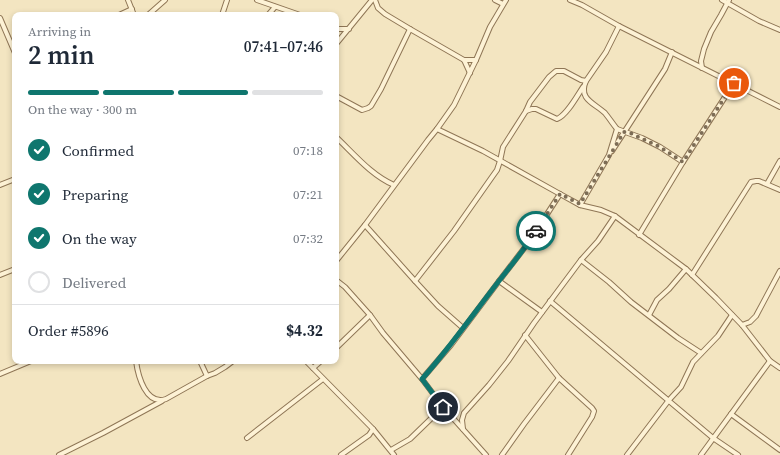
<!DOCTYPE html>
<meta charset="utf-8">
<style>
:root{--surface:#fff;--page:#f2f2f3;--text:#1f2937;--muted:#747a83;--line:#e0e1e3;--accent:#0f766e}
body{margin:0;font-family:"Source Serif 4",serif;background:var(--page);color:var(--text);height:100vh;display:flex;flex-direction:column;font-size:15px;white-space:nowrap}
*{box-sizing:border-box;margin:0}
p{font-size:13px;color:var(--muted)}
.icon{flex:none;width:22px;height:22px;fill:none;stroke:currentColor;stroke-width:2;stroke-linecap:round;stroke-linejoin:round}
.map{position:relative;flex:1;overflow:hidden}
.panel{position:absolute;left:12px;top:12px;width:327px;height:352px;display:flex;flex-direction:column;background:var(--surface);border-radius:8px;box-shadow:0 2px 6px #0003}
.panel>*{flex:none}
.pin{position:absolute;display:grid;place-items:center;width:34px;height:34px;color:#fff;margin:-17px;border:2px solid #fff;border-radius:50%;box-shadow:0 1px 4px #0007}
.courier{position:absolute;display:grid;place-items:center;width:40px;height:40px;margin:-20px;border:3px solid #0f766e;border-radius:50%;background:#fff;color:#222;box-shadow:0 1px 5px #0007}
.headline em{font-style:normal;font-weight:600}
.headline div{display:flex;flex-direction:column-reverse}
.headline{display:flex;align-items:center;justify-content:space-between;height:68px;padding:0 16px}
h1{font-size:26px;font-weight:600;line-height:30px}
.bar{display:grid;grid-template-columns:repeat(4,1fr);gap:6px 4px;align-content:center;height:48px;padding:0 16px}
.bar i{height:5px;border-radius:3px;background:var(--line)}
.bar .on{background:var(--accent)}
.bar p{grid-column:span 4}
.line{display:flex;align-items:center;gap:10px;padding:0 16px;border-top:1px solid var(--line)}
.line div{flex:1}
ol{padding:0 16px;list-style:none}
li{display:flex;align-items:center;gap:12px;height:44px}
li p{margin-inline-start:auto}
li .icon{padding:4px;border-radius:50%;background:var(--accent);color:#fff;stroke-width:4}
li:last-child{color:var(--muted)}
li i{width:22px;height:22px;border:2px solid var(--line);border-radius:50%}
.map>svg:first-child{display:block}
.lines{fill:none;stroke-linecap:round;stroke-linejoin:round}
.street-casing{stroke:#8f7656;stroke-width:6}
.street{stroke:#fdf2d5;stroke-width:4}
.done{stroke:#7d6d56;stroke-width:4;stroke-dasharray:0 7.2}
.route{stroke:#0f766e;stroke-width:5}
</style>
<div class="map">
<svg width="780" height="455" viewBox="0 0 780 455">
<rect width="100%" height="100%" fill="#f3e5c1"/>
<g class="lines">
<defs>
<g id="street">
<polyline points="128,0 134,15"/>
<polyline points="257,0 300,15"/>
<polyline points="375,0 378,8 385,14 410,29 464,60 476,60"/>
<polyline points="495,0 503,4"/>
<polyline points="570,0 582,5 619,26 780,107"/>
<polyline points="722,0 759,21 780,30"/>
<polyline points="119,15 132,9"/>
<polyline points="148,15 165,0"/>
<polyline points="222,15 227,0"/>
<polyline points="268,15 275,7"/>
<polyline points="0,18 15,53"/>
<polyline points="336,28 339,29 349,29"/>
<polyline points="336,44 372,0"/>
<polyline points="464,60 470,73"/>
<polyline points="702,68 701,61 704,49 711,32 721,15 729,0"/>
<polyline points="336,96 362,110 368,108 371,106 381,89 410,29"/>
<path d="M526 111 532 109H536L557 119C567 115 577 96 583 87"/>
<polyline points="437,129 483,151 560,194 580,205 601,210 615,216 686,269 716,298 742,325 770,361 780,368"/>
<polyline points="617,129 642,138 660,147 683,162"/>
<path d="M336 137C354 154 371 175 394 185"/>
<polyline points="612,151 665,69 672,52"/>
<polyline points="767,184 780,161"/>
<polyline points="0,185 15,179"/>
<path d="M580 205 609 155 617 129C613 124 609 118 605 113 594 103 578 99 586 81L606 52 619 26"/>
<polyline points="365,225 415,281"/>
<polyline points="639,235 683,162 734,83"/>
<polyline points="581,260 609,282 631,302 678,338 701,353"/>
<polyline points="336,261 365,225 428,140 437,129 454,105 476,60 490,27 506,0"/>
<polyline points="0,275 15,269"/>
<polyline points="692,275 751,182 756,181 759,181 780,190"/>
<polyline points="336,280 345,287 370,315 383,333 422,379 443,407 486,455"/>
<polyline points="499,281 542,312"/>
<polyline points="550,301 713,438 738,455"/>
<polyline points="649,315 657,300 669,289 686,269"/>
<polyline points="742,325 750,322 756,316 780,271"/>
<polyline points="463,328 438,306 415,281 454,231 492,177 497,170 500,161 503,147 526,111 530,102 549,77 556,71 564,71 581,80 586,81"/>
<polyline points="525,335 559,378 592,408 594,411 592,417 568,455"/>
<polyline points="336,348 370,315"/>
<path d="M136 361C138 376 146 406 166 399L207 376 215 373 225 367 233 361"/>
<polyline points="200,361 207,376"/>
<polyline points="306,361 373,429 394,455"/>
<polyline points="313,368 321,361"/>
<polyline points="0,374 31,361"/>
<polyline points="422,379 451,345 499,281 529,242 560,194"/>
<polyline points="731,414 780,450"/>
<polyline points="463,429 462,420 464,413 489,385 508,361 534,323 581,260 598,241 615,216"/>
<polyline points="247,438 323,379"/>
<polyline points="391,450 410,439 443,407"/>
<polyline points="59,455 103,433 162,401"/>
<polyline points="341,455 369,435 373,429"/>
<polyline points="502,455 524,424 559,378"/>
<polyline points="627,455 669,400 681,387 693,362 718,336 732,315"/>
<polyline points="701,455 770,361"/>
</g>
</defs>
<use href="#street" class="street-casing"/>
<use href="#street" class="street"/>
</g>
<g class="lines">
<polyline class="done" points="536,231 560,194 580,204 610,155 624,132 630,133 660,147 683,162 734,83"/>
<path class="route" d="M443 407 422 379C447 351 469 320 492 290 507 270 523 252 536 231"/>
</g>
</svg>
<div class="pin" style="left:734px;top:83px;background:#ea580c"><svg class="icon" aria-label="bag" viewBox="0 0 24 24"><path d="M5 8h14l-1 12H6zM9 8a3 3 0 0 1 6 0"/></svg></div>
<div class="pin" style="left:443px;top:407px;background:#1f2937"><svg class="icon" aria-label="home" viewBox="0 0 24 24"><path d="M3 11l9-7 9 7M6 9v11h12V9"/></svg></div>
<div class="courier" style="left:536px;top:231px"><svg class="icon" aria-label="car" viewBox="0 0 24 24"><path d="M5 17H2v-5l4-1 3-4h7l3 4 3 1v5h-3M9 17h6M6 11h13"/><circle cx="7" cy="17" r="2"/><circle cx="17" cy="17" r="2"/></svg></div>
<section class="panel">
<div class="headline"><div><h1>2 min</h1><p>Arriving in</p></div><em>07:41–07:46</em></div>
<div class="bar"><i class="on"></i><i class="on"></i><i class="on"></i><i></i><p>On the way · 300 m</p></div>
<ol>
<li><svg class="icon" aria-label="check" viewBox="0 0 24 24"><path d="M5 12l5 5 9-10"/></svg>Confirmed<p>07:18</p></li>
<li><svg class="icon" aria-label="check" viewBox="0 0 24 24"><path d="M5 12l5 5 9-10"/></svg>Preparing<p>07:21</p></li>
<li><svg class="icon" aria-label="check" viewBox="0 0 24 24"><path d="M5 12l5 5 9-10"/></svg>On the way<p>07:32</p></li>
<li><i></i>Delivered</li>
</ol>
<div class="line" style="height:52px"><div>Order #5896</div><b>$4.32</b></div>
</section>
</div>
